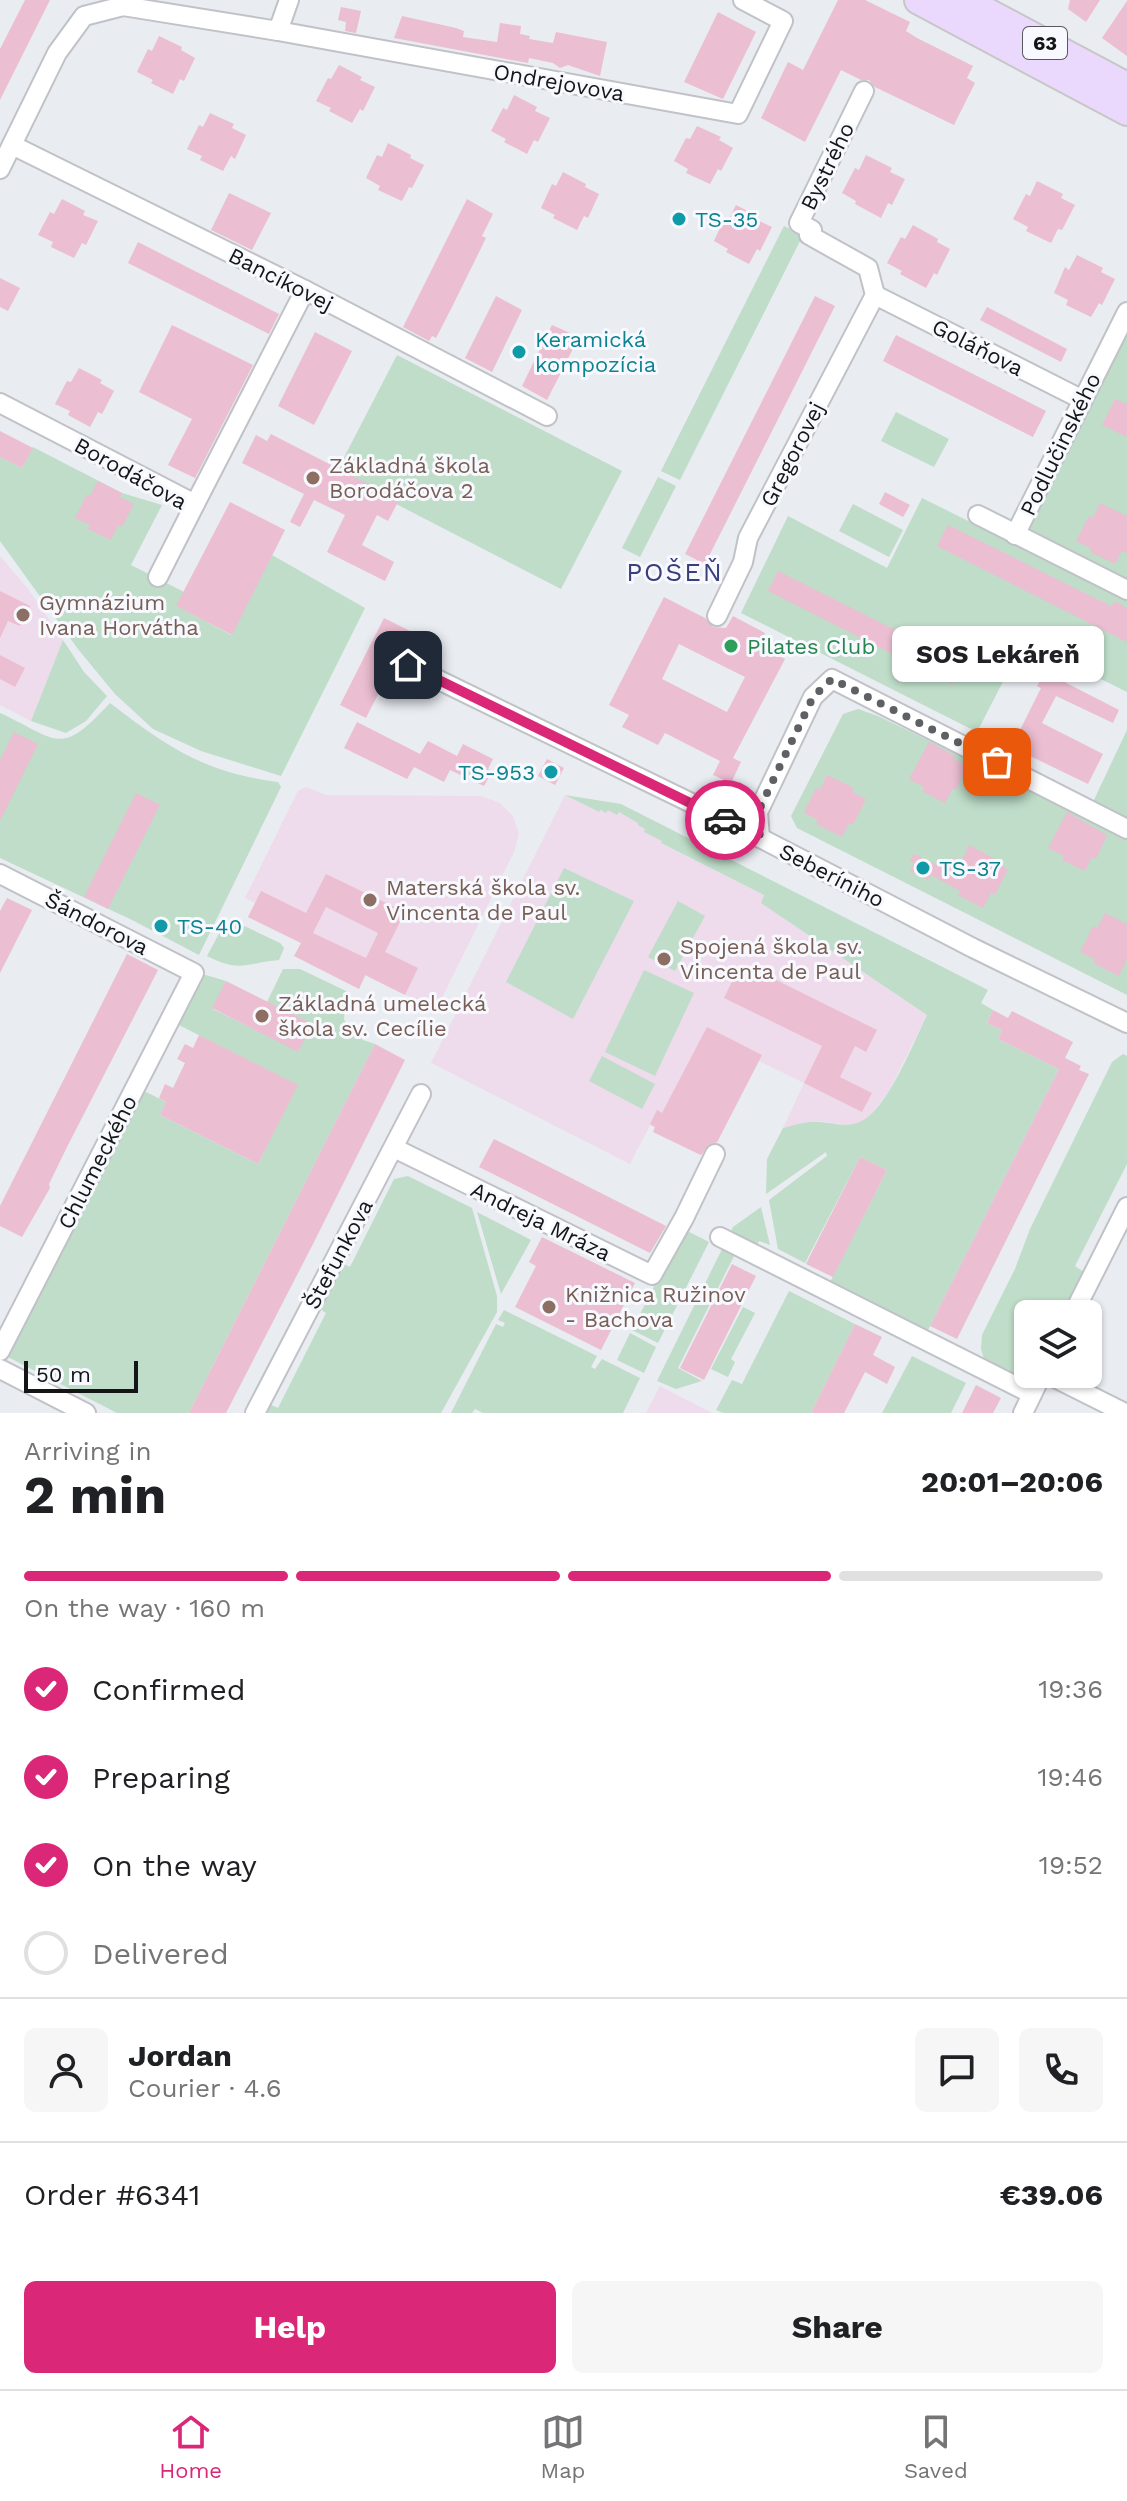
<!DOCTYPE html>
<meta charset="utf-8">
<style>
:root{--surface:#fff;--page:#f6f6f6;--text:#202124;--muted:#757577;--line:#e0e0e0;--accent:#db2777}
body{margin:0;font-family:"Work Sans",sans-serif;background:var(--page);color:var(--text);height:100vh;display:flex;flex-direction:column;font-size:30px;white-space:nowrap}
*{box-sizing:border-box;margin:0}
p{font-size:26px;color:var(--muted)}
.icon{flex:none;width:44px;height:44px;fill:none;stroke:currentColor;stroke-width:2;stroke-linecap:round;stroke-linejoin:round}
.map{position:relative;height:1413px;overflow:hidden}
.panel{display:flex;flex-direction:column;background:var(--surface);flex:1}
.panel>*{flex:none}
.buttons{position:absolute;left:1014px;top:1300px;display:grid;gap:16px}
.buttons a{display:grid;place-items:center;width:88px;height:88px;border-radius:12px;background:var(--surface);box-shadow:0 2px 6px #0004;font-size:40px}
.scale{position:absolute;left:24px;bottom:20px;width:114px;box-sizing:border-box;padding-left:8px;border:4px solid #141516;border-top:0;font-size:22px;line-height:28px;white-space:nowrap;color:#141516;-webkit-text-stroke:6px #f7f9fe;paint-order:stroke}
.pin{position:absolute;display:grid;place-items:center;width:68px;height:68px;color:#fff;margin:-34px;border-radius:16px;box-shadow:0 4px 12px #0006}
.courier{position:absolute;display:grid;place-items:center;width:80px;height:80px;margin:-40px;border:6px solid #db2777;border-radius:50%;background:#fff;color:#222;box-shadow:0 2px 10px #0007}
.bubble{position:absolute;height:56px;border-radius:12px;background:var(--surface);box-shadow:0 2px 6px #0004;font-size:26px;font-weight:700;line-height:56px;text-align:center}
.headline em{font-style:normal;font-weight:700}
.headline div{display:flex;flex-direction:column-reverse}
.headline{display:flex;align-items:center;justify-content:space-between;height:136px;padding:0 24px}
h1{font-size:52px;font-weight:700;line-height:60px}
.bar{display:grid;grid-template-columns:repeat(4,1fr);gap:12px 8px;align-content:center;height:96px;padding:0 24px}
.bar i{height:10px;border-radius:6px;background:var(--line)}
.bar .active{background:var(--accent)}
.bar p{grid-column:span 4}
.line{display:flex;align-items:center;gap:20px;padding:0 24px;border-top:2px solid var(--line)}
.line div{flex:1}
.round{display:grid;place-items:center;flex:none;width:84px;height:84px;border-radius:12px;background:var(--page)}
ol{padding:0 24px;list-style:none}
li{display:flex;align-items:center;gap:24px;height:88px}
li p{margin-inline-start:auto}
li .icon{padding:8px;border-radius:50%;background:var(--accent);color:#fff;stroke-width:4}
li:last-child{color:var(--muted)}
li i{width:44px;height:44px;border:4px solid var(--line);border-radius:50%}
.action{display:flex;gap:16px;margin-top:auto;padding:16px 24px}
.action a{flex:1;height:92px;border-radius:12px;background:var(--accent);color:#fff;font-size:32px;font-weight:700;line-height:92px;text-align:center}
.action a+a{background:var(--page);color:var(--text)}
.tab-bar{display:flex;justify-content:space-around;align-items:center;height:112px;border-top:2px solid var(--line);background:var(--surface);font-size:22px;color:var(--muted)}
.tab-bar a{display:grid;justify-items:center;gap:4px}
.tab-bar .active{color:var(--accent)}
.map>svg:first-child{display:block}
.education{fill:#eedcec}
.green{fill:#bfddc9}
.building{fill:#ebbed1;fill-rule:evenodd}
.lines{fill:none;stroke-linecap:round;stroke-linejoin:round}
.minor-casing{stroke:#c0c2c7;stroke-width:22}
.primary-casing{stroke:#c7c7c7;stroke-width:32}
.minor{stroke:#fff;stroke-width:18}
.primary{stroke:#ead8fd;stroke-width:28}
.done{stroke:#5f6063;stroke-width:8;stroke-dasharray:0 14.4}
.route{stroke:#db2777;stroke-width:10}
.culture-dot{fill:#0f9aa8;stroke:#f7f9fe;stroke-width:3}
.education-dot{fill:#8d6e63;stroke:#f7f9fe;stroke-width:3}
.leisure-dot{fill:#2e9e5b;stroke:#f7f9fe;stroke-width:3}
.labels{text-anchor:middle;stroke-width:6;stroke-linejoin:round;paint-order:stroke}
.shield{fill:#f7f9fe;stroke:#58595c;stroke-width:2}
.shield-label{font-size:20px;font-weight:bold;fill:#141516}
.street-label{font-size:22px;fill:#141516;stroke:#f7f9fe}
.culture-label{font-size:22px;fill:#0d838f;stroke:#f7f9fe;text-anchor:start}
.education-label{font-size:22px;fill:#785e54;stroke:#f7f9fe;text-anchor:start}
.leisure-label{font-size:22px;fill:#27864d;stroke:#f7f9fe;text-anchor:start}
.quarter-label{font-size:26px;letter-spacing:2px;fill:#383f7a;stroke:#f7f9fe}
</style>
<div class="map">
<svg width="1127" height="1413" viewBox="0 0 1127 1413">
<rect width="100%" height="100%" fill="#e9ecf1"/>
<g class="education">
<polygon points="0,556 28,589 63,640 31,721 0,705"/>
<polygon points="306,787 326,795 481,796 500,803 513,816 519,834 514,852 436,1010 366,975 359,989 301,943 248,917 255,903 245,898 298,791"/>
<polygon points="565,795 599,812 608,809 619,812 639,823 663,841 662,844 764,895 761,903 927,1015 889,1091 869,1117 860,1123 847,1125 818,1121 802,1123 783,1128 804,1083 759,1061 709,1159 653,1132 655,1127 650,1125 630,1164 431,1063"/>
<polygon points="660,1386 712,1413 646,1413"/>
</g>
<g class="green">
<polygon points="784,226 803,235 680,480 661,471"/>
<polygon points="1127,319 1127,584 1021,532"/>
<polygon points="397,355 622,471 561,589 336,473"/>
<polygon points="896,412 949,439 934,467 881,441"/>
<polygon points="33,447 122,493 162,505 131,565 184,592 177,606 231,635 272,555 365,608 281,776 201,751 153,729 115,694 78,649 0,541 0,457 22,468"/>
<polygon points="658,477 676,486 640,557 622,548"/>
<polygon points="922,498 1127,600 1127,692 1024,641 977,732 741,613 788,516 887,568"/>
<polygon points="853,504 903,530 889,557 839,531"/>
<polygon points="63,640 84,672 107,696 86,721 66,733 31,721"/>
<path d="M110 703C167 747 205 773 278 782L281 787 199 955 132 920 0 858V713C59 740 59 758 110 703Z"/>
<polygon points="858,709 878,716 1002,776 998,783 1016,793 1021,786 1127,837 1127,995 797,828 791,816 843,714"/>
<polygon points="1127,730 1127,819 1093,802"/>
<path d="M565 795 621 804 988 990 981 1003 993 1010 987 1023 1002 1030 998 1039 1059 1069 924 1338 827 1288 887 1170 860 1157 805 1263 778 1249 769 1200 827 1156 826 1152 766 1194 767 1159 783 1128C795 1125 807 1121 820 1122 832 1123 845 1127 857 1123 886 1115 914 1041 927 1015L761 903 764 895 661 843 662 841 644 832 645 829 638 825V823L619 812 617 815 608 810 606 813 601 810 599 812Z"/>
<polygon points="564,868 634,901 573,1019 506,982"/>
<polygon points="678,901 705,916 675,971 648,957"/>
<path d="M231 923 240 924 280 943 284 948 279 960C246 963 240 973 207 956L222 928Z"/>
<polygon points="283,969 300,969 346,991 344,1020 363,1040 375,1044 189,1413 117,1413 2,1354 140,1089 166,1102 160,1115 258,1164 297,1085 173,1022 199,973 226,981 213,1009 298,1051 311,1024 267,1002"/>
<polygon points="644,970 694,993 655,1076 605,1052"/>
<polygon points="1123,1054 1127,1056 1127,1164 1075,1266 1084,1272 1063,1314 1028,1314 1028,1374 1033,1374 1020,1379 993,1367 984,1359 981,1349 982,1335 1015,1269 1030,1229 1112,1062"/>
<polygon points="602,1056 655,1084 642,1109 589,1081"/>
<polygon points="408,1176 472,1208 497,1296 497,1312 441,1413 264,1413 269,1404 278,1408 326,1313 317,1307 340,1262 350,1267 394,1179"/>
<polygon points="761,1207 770,1245 759,1241 756,1248 729,1236 733,1227"/>
<polygon points="477,1212 531,1240 501,1294"/>
<polygon points="683,1229 709,1242 658,1343 632,1330"/>
<polygon points="725,1243 737,1250 678,1368 702,1381 676,1389 657,1381"/>
<polygon points="789,1291 855,1324 811,1413 723,1413 716,1410 732,1380 742,1384"/>
<polygon points="743,1307 755,1313 731,1359 735,1362 728,1377 711,1369"/>
<polygon points="504,1310 597,1356 591,1367 595,1369 602,1359 640,1378 623,1413 483,1413 475,1409 472,1413 451,1413 496,1324 503,1327 505,1323 498,1320"/>
<polygon points="630,1333 656,1347 644,1373 617,1360"/>
<polygon points="912,1356 966,1383 951,1413 882,1413"/>
</g>
<g class="building">
<polygon points="25,0 50,0 0,100 0,49"/>
<polygon points="838,0 865,0 910,22 906,31 917,38 973,66 967,78 975,83 954,125 875,87 869,80 861,80 841,70 805,142 761,118 788,62 803,70"/>
<polygon points="1070,0 1100,0 1086,22 1068,9"/>
<polygon points="1127,1 1127,56 1102,38"/>
<polygon points="341,7 361,11 356,33 345,31 346,22 338,20"/>
<polygon points="718,12 756,32 723,99 684,82"/>
<polygon points="402,16 456,28 464,31 463,37 497,42 500,23 521,26 520,34 530,36 529,39 553,43 556,32 607,42 600,76 568,65 560,68 553,63 529,58 528,63 394,38"/>
<polygon points="159,36 182,47 181,50 195,58 184,81 180,79 173,94 151,83 153,80 137,72 148,49 152,51"/>
<polygon points="339,65 362,77 360,80 375,87 363,111 360,109 352,123 329,111 331,108 316,101 328,78 331,79"/>
<polygon points="514,95 537,107 535,111 550,118 538,142 534,140 527,154 504,142 506,139 491,131 503,108 507,110"/>
<polygon points="210,113 234,124 232,128 246,135 235,159 231,156 223,171 200,160 202,156 187,149 199,125 203,127"/>
<polygon points="697,126 721,137 719,140 733,148 721,171 718,169 710,184 686,173 688,169 674,161 686,138 690,139"/>
<polygon points="388,143 411,155 410,158 424,165 412,188 409,187 402,201 378,190 380,186 366,178 377,155 382,157"/>
<polygon points="866,155 892,168 890,172 905,179 892,205 888,203 881,218 855,204 856,201 842,193 855,168 859,170"/>
<polygon points="563,172 586,184 585,187 599,194 588,218 584,216 577,230 553,218 555,215 541,208 552,184 556,186"/>
<polygon points="1037,181 1063,194 1061,198 1075,205 1062,230 1058,229 1051,243 1026,231 1028,227 1013,219 1026,194 1030,196"/>
<polygon points="229,193 271,213 252,250 211,230"/>
<polygon points="62,199 85,211 83,215 98,221 86,245 82,243 74,258 51,247 53,242 38,235 50,212 54,214"/>
<polygon points="467,199 493,214 482,236 486,238 452,307 436,338 432,336 429,341 403,327"/>
<polygon points="736,205 759,217 757,220 772,227 760,251 757,249 749,264 726,252 728,249 714,241 725,217 729,219"/>
<polygon points="913,225 938,239 937,242 950,249 937,275 934,273 926,288 900,274 902,271 887,263 901,237 905,239"/>
<polygon points="138,242 279,314 269,334 128,263"/>
<polygon points="1077,255 1103,268 1101,272 1115,279 1102,305 1099,303 1091,317 1066,305 1068,300 1054,293 1065,267 1069,270"/>
<polygon points="0,278 20,288 8,311 0,307"/>
<polygon points="496,296 522,310 492,372 465,358"/>
<polygon points="815,296 835,306 705,564 685,554"/>
<polygon points="987,307 1067,349 1061,362 980,320"/>
<polygon points="172,325 253,365 195,478 168,465 192,419 139,392"/>
<polygon points="552,325 579,337 547,400 522,386"/>
<polygon points="315,332 352,351 314,425 278,406"/>
<polygon points="896,335 1046,411 1033,437 883,361"/>
<polygon points="79,368 102,380 100,383 114,391 102,414 98,412 90,427 68,415 70,411 55,404 67,381 71,382"/>
<polygon points="1115,399 1127,404 1127,437 1102,425"/>
<polygon points="0,431 33,448 22,468 0,457"/>
<polygon points="271,434 399,500 388,521 377,515 362,545 394,562 385,581 327,552 345,515 314,500 300,527 290,522 304,494 242,463 256,435 267,441"/>
<polygon points="98,481 122,493 120,497 134,504 122,527 118,525 111,540 88,529 90,525 75,518 87,494 90,496"/>
<polygon points="885,492 910,505 903,517 879,504"/>
<polygon points="230,502 285,530 232,635 176,606"/>
<polygon points="1100,503 1127,516 1127,553 1122,551 1115,564 1090,552 1092,549 1076,541 1089,516 1093,518"/>
<polygon points="948,525 1109,605 1112,606 1115,601 1127,608 1127,642 937,546"/>
<polygon points="778,571 963,664 952,684 768,591"/>
<polygon points="0,591 30,606 20,626 8,621 0,638"/>
<path d="M664 597 705 618 713 627 726 628 733 616 765 633 759 645 785 659 733 758 741 762 731 783 713 775 720 761 665 733 658 745 622 727 629 715 609 705ZM679 644 745 677 727 712 662 679Z"/>
<polygon points="384,618 410,631 366,718 340,705"/>
<polygon points="0,655 25,668 15,687 0,679"/>
<polygon points="1045,672 1119,710 1113,723 1056,696 1042,723 1103,754 1088,784 1030,756 1027,763 1008,754 1041,688 1037,686"/>
<polygon points="357,722 420,754 428,741 457,756 463,744 493,759 488,769 492,771 484,786 450,770 444,782 414,767 407,779 344,748"/>
<polygon points="14,732 38,744 0,821 0,760"/>
<polygon points="929,742 955,756 954,759 968,766 956,790 953,788 945,803 922,791 924,787 909,779"/>
<polygon points="547,759 564,768 555,785 538,776"/>
<polygon points="827,775 854,788 852,792 866,799 853,825 849,823 842,837 816,824 818,820 804,813 816,788 820,790"/>
<polygon points="136,793 160,805 108,909 84,897"/>
<polygon points="1067,812 1107,835 1096,859 1092,857 1085,871 1062,860 1064,856 1048,848"/>
<polygon points="969,845 995,859 993,862 1008,869 995,895 991,893 983,908 958,895 960,891 931,875 928,880 910,871 914,863 910,861 914,854 947,870 953,858 962,860"/>
<path d="M326 874 405 912 385 952 418 968 405 995 365 975 359 989 294 956 301 943 248 917 261 891 306 913ZM326 907 378 933 366 958 313 933Z"/>
<polygon points="7,898 32,910 0,973 0,911"/>
<polygon points="1105,913 1127,924 1127,959 1119,976 1093,963 1095,959 1080,952 1093,926 1097,928"/>
<polygon points="127,954 158,970 67,1147 49,1184 50,1188 22,1237 0,1226 0,1206"/>
<polygon points="748,966 877,1030 866,1052 855,1046 840,1077 872,1093 862,1112 804,1083 822,1046 724,998 738,969 744,972"/>
<polygon points="226,981 312,1024 298,1052 212,1008"/>
<polygon points="993,1010 1008,1018 1012,1011 1073,1042 1065,1058 1081,1066 1079,1070 1089,1074 957,1339 930,1326 1059,1069 998,1039 1002,1030 987,1023"/>
<polygon points="707,1027 762,1055 717,1142 708,1145 701,1155 653,1132 655,1127 650,1124 657,1110 662,1113"/>
<polygon points="199,1035 298,1085 258,1164 160,1115 166,1102 159,1098 165,1084 173,1088 185,1063 177,1059 185,1044 193,1048"/>
<polygon points="375,1044 405,1060 313,1244 226,1413 189,1413"/>
<polygon points="494,1139 666,1226 650,1253 479,1167"/>
<polygon points="860,1157 887,1170 833,1277 806,1264"/>
<polygon points="542,1237 635,1283 601,1350 515,1307 536,1266 529,1262"/>
<polygon points="732,1264 756,1276 704,1380 680,1368"/>
<polygon points="855,1324 882,1337 873,1355 895,1367 887,1384 865,1372 844,1413 811,1413"/>
<polygon points="976,1385 1001,1398 993,1413 962,1413"/>
</g>
<g class="lines">
<defs>
<g id="minor">
<polyline points="278,31 738,114 783,21 743,0"/>
<polyline points="864,91 799,223 812,230 809,235 868,268 875,295"/>
<polyline points="12,145 305,290 547,416"/>
<polyline points="0,169 57,53 84,16 123,6 278,31 289,0"/>
<polyline points="875,295 1081,399"/>
<polyline points="0,403 195,504 158,577"/>
<polyline points="195,504 305,290"/>
<polyline points="978,515 1127,590"/>
<polyline points="1015,535 1127,312"/>
<polyline points="717,616 743,562 748,538 875,295"/>
<polyline points="408,665 718,816 973,948 1127,1023"/>
<polyline points="760,838 758,812 813,697 832,679 1127,829"/>
<polyline points="0,874 194,973 0,1351"/>
<polyline points="394,1148 652,1275 684,1218 715,1154"/>
<polyline points="720,1237 1032,1394"/>
<polyline points="1073,1314 1127,1207"/>
<polyline points="0,1369 86,1413"/>
<polyline points="1047,1374 1125,1413"/>
<polyline points="255,1413 421,1094"/>
<polyline points="1023,1413 1037,1384"/>
</g>
<g id="primary">
<polyline points="919,0 1127,111"/>
<polyline points="963,0 1127,87"/>
</g>
</defs>
<use href="#minor" class="minor-casing"/>
<use href="#primary" class="primary-casing"/>
<use href="#minor" class="minor"/>
<use href="#primary" class="primary"/>
</g>
<g class="lines">
<polyline class="done" points="725,820 760,838 758,812 813,697 832,679 997,762"/>
<polyline class="route" points="408,665 725,820"/>
</g>
<g class="culture-dot">
<circle cx="679" cy="219" r="8"/>
<circle cx="519" cy="352" r="8"/>
<circle cx="551" cy="772" r="8"/>
<circle cx="923" cy="868" r="8"/>
<circle cx="161" cy="926" r="8"/>
</g>
<g class="education-dot">
<circle cx="313" cy="478" r="8"/>
<circle cx="23" cy="615" r="8"/>
<circle cx="370" cy="900" r="8"/>
<circle cx="664" cy="959" r="8"/>
<circle cx="262" cy="1016" r="8"/>
<circle cx="549" cy="1307" r="8"/>
</g>
<circle class="leisure-dot" cx="731" cy="646" r="8"/>
<g class="labels">
<rect class="shield" x="1023" y="27" width="44" height="32" rx="6"/>
<g class="shield-label">
<text x="1045" y="50">63</text>
</g>
<g class="street-label">
<text transform="translate(559 82) rotate(10)" y="8">Ondrejovova</text>
<text transform="translate(827 166) rotate(-64)" y="8">Bystrého</text>
<text transform="translate(281 279) rotate(27)" y="8">Bancíkovej</text>
<text transform="translate(978 347) rotate(27)" y="8">Goláňova</text>
<text transform="translate(1060 444) rotate(-64)" y="8">Podlučinského</text>
<text transform="translate(792 454) rotate(-63)" y="8">Gregorovej</text>
<text transform="translate(131 473) rotate(29)" y="8">Borodáčova</text>
<text transform="translate(832 875) rotate(27)" y="8">Seberíniho</text>
<text transform="translate(97 923) rotate(27)" y="8">Šándorova</text>
<text transform="translate(97 1162) rotate(-63)" y="8">Chlumeckého</text>
<text transform="translate(541 1221) rotate(26)" y="8">Andreja Mráza</text>
<text transform="translate(338 1254) rotate(-62)" y="8">Štefunkova</text>
</g>
<g class="culture-label">
<text x="695" y="227">TS-35</text>
<text x="535" y="347">Keramická<tspan x="535" dy="25">kompozícia</tspan></text>
<text x="535" y="780" text-anchor="end">TS-953</text>
<text x="939" y="876">TS-37</text>
<text x="177" y="934">TS-40</text>
</g>
<g class="education-label">
<text x="329" y="473">Základná škola<tspan x="329" dy="25">Borodáčova 2</tspan></text>
<text x="39" y="610">Gymnázium<tspan x="39" dy="25">Ivana Horvátha</tspan></text>
<text x="386" y="895">Materská škola sv.<tspan x="386" dy="25">Vincenta de Paul</tspan></text>
<text x="680" y="954">Spojená škola sv.<tspan x="680" dy="25">Vincenta de Paul</tspan></text>
<text x="278" y="1011">Základná umelecká<tspan x="278" dy="25">škola sv. Cecílie</tspan></text>
<text x="565" y="1302">Knižnica Ružinov<tspan x="565" dy="25">- Bachova</tspan></text>
</g>
<g class="leisure-label">
<text x="747" y="654">Pilates Club</text>
</g>
<g class="quarter-label">
<text x="675" y="581">POŠEŇ</text>
</g>
</g>
</svg>
<div class="buttons">
<a><svg class="icon" aria-label="layers" viewBox="0 0 24 24"><path d="M12 4l9 5-9 5-9-5zM3 14l9 5 9-5"/></svg></a>
</div>
<div class="scale">50 m</div>
<div class="pin" style="left:997px;top:762px;background:#ea580c"><svg class="icon" aria-label="bag" viewBox="0 0 24 24"><path d="M5 8h14l-1 12H6zM9 8a3 3 0 0 1 6 0"/></svg></div>
<div class="pin" style="left:408px;top:665px;background:#1f2937"><svg class="icon" aria-label="home" viewBox="0 0 24 24"><path d="M3 11l9-7 9 7M6 9v11h12V9"/></svg></div>
<div class="courier" style="left:725px;top:820px"><svg class="icon" aria-label="car" viewBox="0 0 24 24"><path d="M5 17H2v-5l4-1 3-4h7l3 4 3 1v5h-3M9 17h6M6 11h13"/><circle cx="7" cy="17" r="2"/><circle cx="17" cy="17" r="2"/></svg></div>
<div class="bubble" style="left:892px;top:626px;width:212px">SOS Lekáreň</div>
</div>
<section class="panel">
<div class="headline"><div><h1>2 min</h1><p>Arriving in</p></div><em>20:01–20:06</em></div>
<div class="bar"><i class="active"></i><i class="active"></i><i class="active"></i><i></i><p>On the way · 160 m</p></div>
<ol>
<li><svg class="icon" aria-label="check" viewBox="0 0 24 24"><path d="M5 12l5 5 9-10"/></svg>Confirmed<p>19:36</p></li>
<li><svg class="icon" aria-label="check" viewBox="0 0 24 24"><path d="M5 12l5 5 9-10"/></svg>Preparing<p>19:46</p></li>
<li><svg class="icon" aria-label="check" viewBox="0 0 24 24"><path d="M5 12l5 5 9-10"/></svg>On the way<p>19:52</p></li>
<li><i></i>Delivered</li>
</ol>
<div class="line" style="height:144px"><a class="round"><svg class="icon" aria-label="person" viewBox="0 0 24 24"><circle cx="12" cy="8" r="4"/><path d="M4 21q1-7 8-7t8 7"/></svg></a><div><b>Jordan</b><p>Courier · 4.6</p></div><a class="round"><svg class="icon" aria-label="chat" viewBox="0 0 24 24"><path d="M4 5h16v11H9l-5 4z"/></svg></a><a class="round"><svg class="icon" aria-label="phone" viewBox="0 0 24 24"><path d="M5 4h4l2 5-3 2q2 4 5 5l2-3 5 2v4C11 20 4 13 5 4z"/></svg></a></div>
<div class="line" style="height:104px"><div>Order #6341</div><b>€39.06</b></div>
<div class="action"><a>Help</a><a>Share</a></div>
</section>
<nav class="tab-bar">
<a class="active"><svg class="icon" aria-label="home" viewBox="0 0 24 24"><path d="M3 11l9-7 9 7M6 9v11h12V9"/></svg>Home</a>
<a><svg class="icon" aria-label="map" viewBox="0 0 24 24"><path d="M3 6l6-2 6 2 6-2v14l-6 2-6-2-6 2zM9 4v14M15 6v14"/></svg>Map</a>
<a><svg class="icon" aria-label="saved" viewBox="0 0 24 24"><path d="M7 4h10v16l-5-4-5 4z"/></svg>Saved</a>
</nav>
